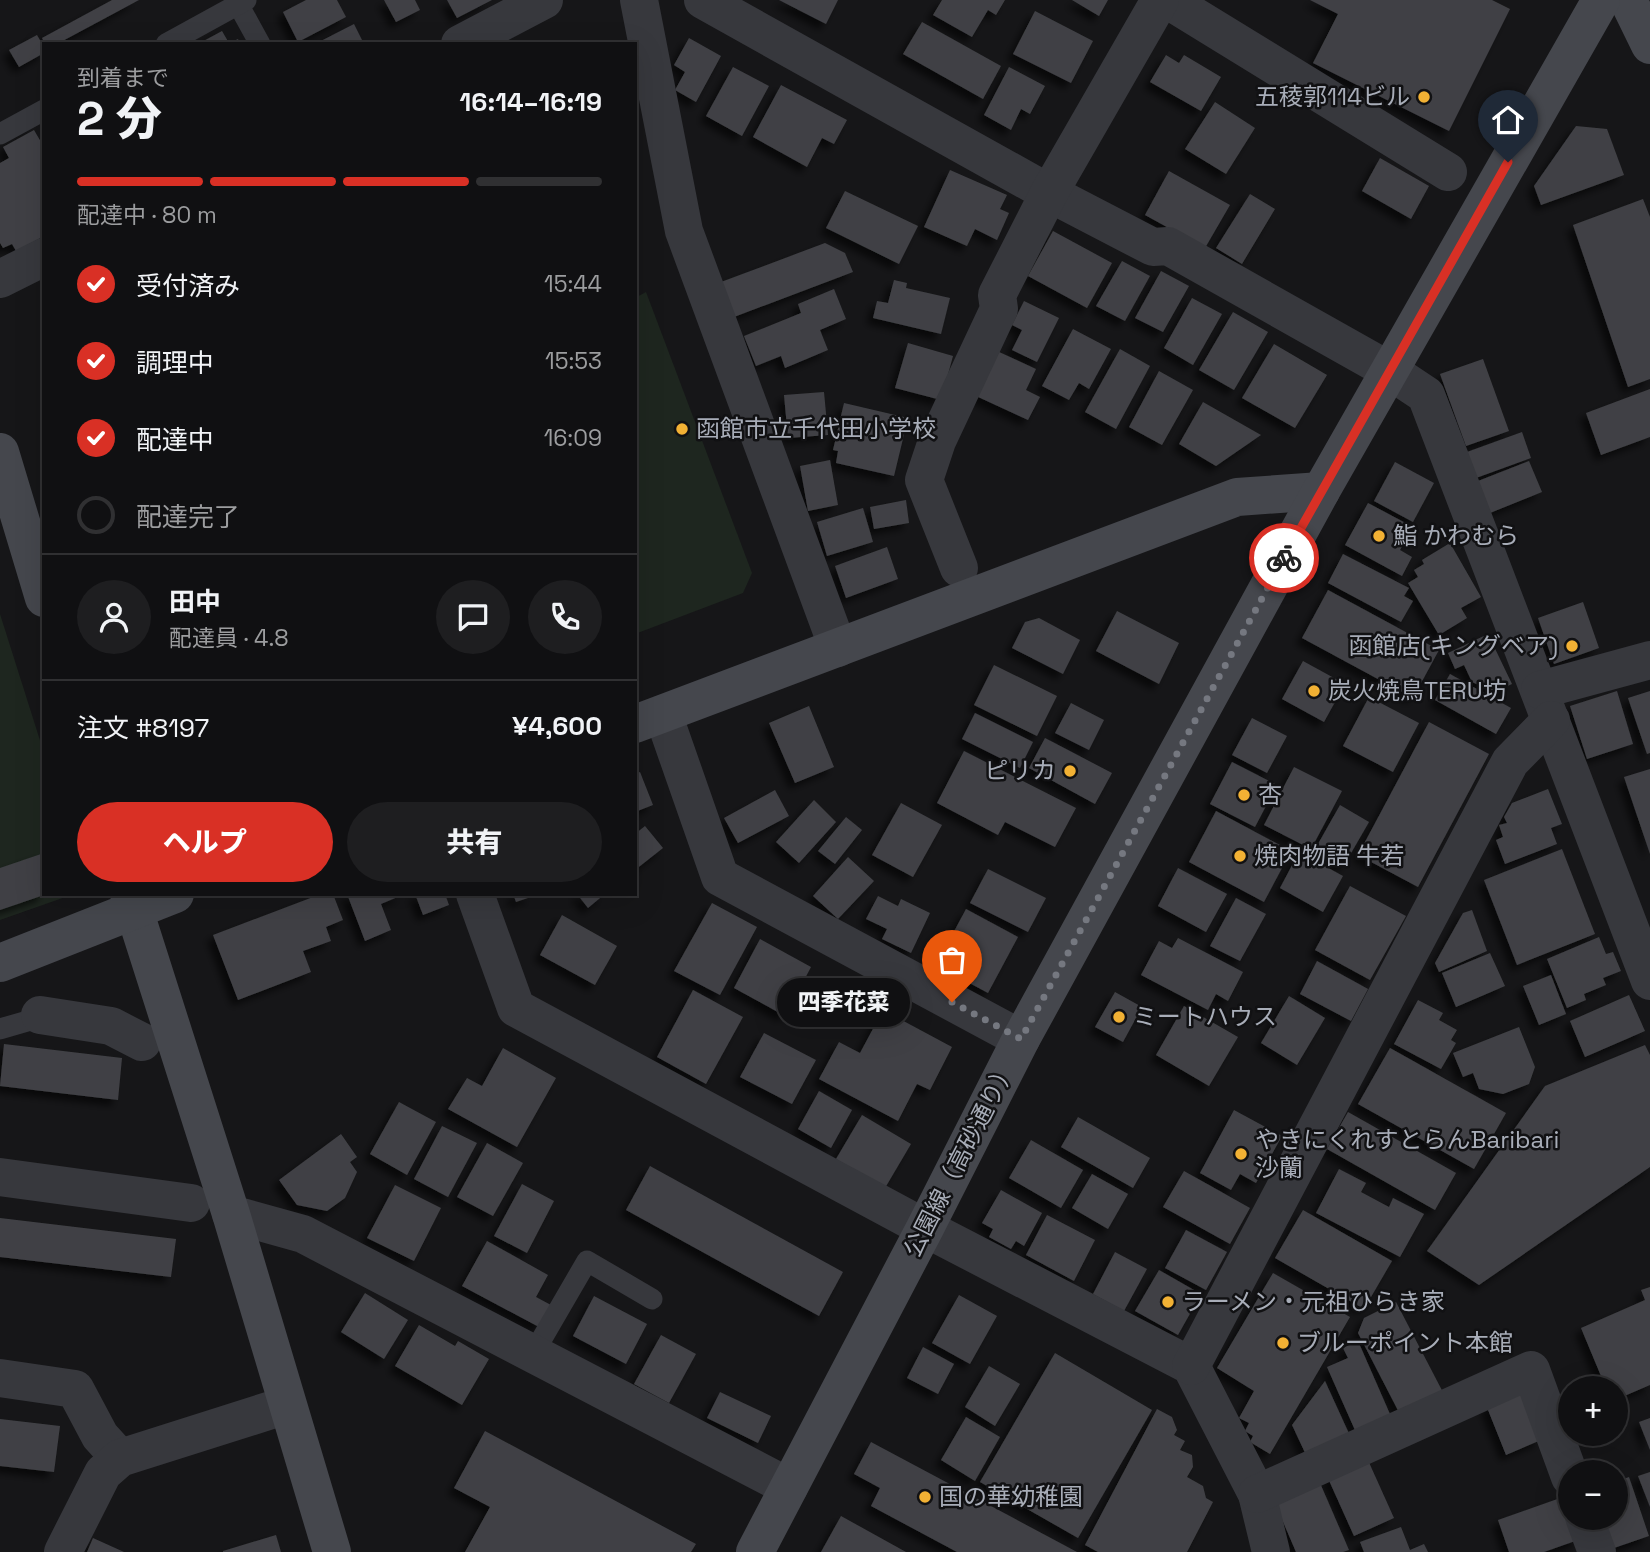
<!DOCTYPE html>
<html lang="ja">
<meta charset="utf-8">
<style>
:root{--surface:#101012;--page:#1e1e20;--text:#f1f3f6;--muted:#9c9d9f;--line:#303032;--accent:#d93025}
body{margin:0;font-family:"Space Grotesk","Noto Sans JP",sans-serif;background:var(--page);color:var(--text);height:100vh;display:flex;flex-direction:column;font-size:26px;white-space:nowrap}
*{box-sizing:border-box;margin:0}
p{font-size:23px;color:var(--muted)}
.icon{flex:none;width:38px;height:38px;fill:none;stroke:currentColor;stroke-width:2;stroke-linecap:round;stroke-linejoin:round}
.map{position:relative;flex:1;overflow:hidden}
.drawer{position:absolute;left:42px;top:42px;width:595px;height:854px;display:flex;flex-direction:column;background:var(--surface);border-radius:0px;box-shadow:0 7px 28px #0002,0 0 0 2px var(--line)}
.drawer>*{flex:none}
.buttons{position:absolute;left:1558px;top:1376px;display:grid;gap:14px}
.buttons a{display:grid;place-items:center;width:70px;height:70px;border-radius:50%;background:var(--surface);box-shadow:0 7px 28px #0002,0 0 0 2px var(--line);font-size:35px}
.pin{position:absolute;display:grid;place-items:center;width:60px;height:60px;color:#fff;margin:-72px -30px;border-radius:50% 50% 50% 0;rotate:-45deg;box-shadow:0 0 7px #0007}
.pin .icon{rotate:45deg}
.courier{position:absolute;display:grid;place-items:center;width:70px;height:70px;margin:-35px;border:5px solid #d93025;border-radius:50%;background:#fff;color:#222;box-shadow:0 2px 9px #0007}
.bubble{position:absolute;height:49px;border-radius:24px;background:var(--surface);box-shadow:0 7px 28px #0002,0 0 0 2px var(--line);font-size:23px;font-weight:800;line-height:49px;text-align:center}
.head em{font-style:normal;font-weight:800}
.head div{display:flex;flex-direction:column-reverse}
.head{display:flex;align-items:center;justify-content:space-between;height:119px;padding:0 35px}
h1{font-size:46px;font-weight:800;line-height:52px}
.bar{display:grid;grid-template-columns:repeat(4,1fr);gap:10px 7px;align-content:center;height:84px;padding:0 35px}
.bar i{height:9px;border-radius:5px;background:var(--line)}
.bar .active{background:var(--accent)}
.bar p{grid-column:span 4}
.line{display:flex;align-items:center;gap:18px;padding:0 35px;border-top:2px solid var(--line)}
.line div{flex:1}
.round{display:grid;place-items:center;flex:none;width:74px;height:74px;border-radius:37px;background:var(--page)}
ol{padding:0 35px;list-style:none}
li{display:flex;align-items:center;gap:21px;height:77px}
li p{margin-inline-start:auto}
li .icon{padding:7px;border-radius:50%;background:var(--accent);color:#fff;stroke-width:4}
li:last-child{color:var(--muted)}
li i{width:38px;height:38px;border:4px solid var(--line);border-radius:50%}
.button{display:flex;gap:14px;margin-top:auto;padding:14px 35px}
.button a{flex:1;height:80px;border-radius:42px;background:var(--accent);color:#fff;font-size:28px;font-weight:800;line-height:80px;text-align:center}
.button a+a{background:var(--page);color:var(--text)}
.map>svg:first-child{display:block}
.green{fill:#1e261f}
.building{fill:#404145;filter:url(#shadow)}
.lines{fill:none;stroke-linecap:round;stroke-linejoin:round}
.lane{stroke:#37383d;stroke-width:21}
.street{stroke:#37383d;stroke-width:38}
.secondary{stroke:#45474d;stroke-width:38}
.done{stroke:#757880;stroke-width:7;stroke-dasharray:0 12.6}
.route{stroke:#d93025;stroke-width:9}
.poi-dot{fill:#f2b134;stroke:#111113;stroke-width:2.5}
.labels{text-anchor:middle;stroke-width:5;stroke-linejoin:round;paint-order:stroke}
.poi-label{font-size:24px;fill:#a8adb8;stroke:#111113;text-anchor:start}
.street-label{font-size:24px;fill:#a8adb8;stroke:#111113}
</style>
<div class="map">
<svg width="1650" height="1552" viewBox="0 0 1650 1552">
<defs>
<filter id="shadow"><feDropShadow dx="-6" dy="6" stdDeviation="3.5" flood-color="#0009"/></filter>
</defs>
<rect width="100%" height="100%" fill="#161618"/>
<g class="green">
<polygon points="646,292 752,573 743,593 635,634 635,298"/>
<polygon points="0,614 44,753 44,894 74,894 0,920"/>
</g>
<g class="building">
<polygon points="112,0 139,0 57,44 45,44 42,38"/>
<polygon points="306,0 337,0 346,17 298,42 283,12"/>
<polygon points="384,0 415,0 420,10 396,22"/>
<polygon points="447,0 492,0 457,18"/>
<polygon points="779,0 838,0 826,24"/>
<polygon points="942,0 1005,0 996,15 988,10 972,37 933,15"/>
<polygon points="1072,0 1108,0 1099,16"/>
<polygon points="1310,0 1492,0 1510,9 1449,131 1313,63 1338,14"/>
<polygon points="1035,11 1093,41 1071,83 1013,54"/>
<polygon points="922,22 1001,66 983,99 903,54"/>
<polygon points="354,24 364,44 315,44"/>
<polygon points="222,31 229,43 238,39 240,44 198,44"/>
<polygon points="37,35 44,47 44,53 19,67 9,50"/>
<polygon points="689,38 721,56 696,102 675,90 685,72 674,65"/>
<polygon points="1166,55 1179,63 1184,55 1221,77 1201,111 1150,82"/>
<polygon points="733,67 769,86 742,136 706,116"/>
<polygon points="1009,67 1045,86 1030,114 1021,109 1011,130 984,115"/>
<polygon points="781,85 847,120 834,144 822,138 807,167 753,137"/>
<polygon points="1215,102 1255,128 1226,174 1185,149"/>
<polygon points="1576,126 1607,129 1624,175 1541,205 1534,186"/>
<polygon points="34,130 41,142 44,141 44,236 16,251 12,244 3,248 0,243 0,163 9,158 3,147"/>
<polygon points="1380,158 1429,186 1411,219 1362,191"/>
<polygon points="950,170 1007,195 1000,209 1009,213 997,240 975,229 967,246 924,227"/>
<polygon points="1169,171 1230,205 1205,248 1145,215"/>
<polygon points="845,191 918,226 899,264 826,228"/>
<polygon points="1250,194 1275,209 1242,264 1216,248"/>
<polygon points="1643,199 1650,217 1650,379 1628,387 1573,225"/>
<polygon points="1053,231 1112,263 1087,308 1028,276"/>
<polygon points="825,243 845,253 853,272 734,317 721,282"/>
<polygon points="1122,261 1150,276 1125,321 1096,306"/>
<polygon points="1161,271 1189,286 1163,332 1135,318"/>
<polygon points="894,280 907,283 906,288 950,298 941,334 873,318 877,301 888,303"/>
<polygon points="834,289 846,319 820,330 828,350 785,368 781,356 756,366 744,336 801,313 798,304"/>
<polygon points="1192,298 1222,314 1193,365 1164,348"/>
<polygon points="1024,301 1059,318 1037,362 1012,350 1022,330 1012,325"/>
<polygon points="1233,312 1268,332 1234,390 1199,370"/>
<polygon points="1073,329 1111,349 1089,389 1079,383 1069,400 1042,386"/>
<polygon points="908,343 953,356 941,400 895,388"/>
<polygon points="1274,344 1327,375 1295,428 1242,398"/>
<polygon points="1120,349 1150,366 1116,429 1085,412"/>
<polygon points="997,351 1036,369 1026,390 1040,397 1028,420 976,396"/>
<polygon points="1483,359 1509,431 1466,446 1440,374"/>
<polygon points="1159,371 1193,390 1162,445 1129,427"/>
<polygon points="1650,389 1650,437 1601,455 1586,413"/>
<polygon points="824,392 828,435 788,438 784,395"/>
<polygon points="1203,402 1261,435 1216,466 1179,444"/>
<polygon points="844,403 908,418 894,476 836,463 838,451 833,450"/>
<polygon points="1522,432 1531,458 1476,478 1467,452"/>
<polygon points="830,460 838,505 808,511 800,466"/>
<polygon points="1529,461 1542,492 1490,513 1478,481"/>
<polygon points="1395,462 1434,483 1413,522 1374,501"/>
<polygon points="906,500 909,523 874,529 870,507"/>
<polygon points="1368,503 1413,527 1400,550 1412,557 1402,576 1345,545"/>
<polygon points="863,508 873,542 827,556 817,522"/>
<polygon points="1450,543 1481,597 1461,608 1467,618 1439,635 1408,583 1418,577 1414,570 1424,564 1422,560"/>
<polygon points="887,547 898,579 846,598 835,566"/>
<polygon points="1343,554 1409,588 1404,596 1413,601 1401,622 1328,583"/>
<polygon points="1328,590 1439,650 1413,698 1302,638"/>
<polygon points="1583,602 1599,648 1554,664 1538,618"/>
<polygon points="1117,611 1179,643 1159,684 1096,651"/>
<polygon points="1039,618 1080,640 1063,674 1012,648 1025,622"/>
<polygon points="1488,634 1512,684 1494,692 1472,682 1464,665 1455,669 1448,653"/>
<polygon points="1303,661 1345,684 1324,722 1282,699"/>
<polygon points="994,665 1057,696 1037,736 974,705"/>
<polygon points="1450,674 1511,708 1496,734 1435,700"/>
<polygon points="1617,691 1633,744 1587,759 1570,706"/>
<polygon points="1650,691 1650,753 1647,754 1628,698"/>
<polygon points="1369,697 1419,723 1393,772 1343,746"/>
<polygon points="1071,703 1104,720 1089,750 1055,733"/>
<polygon points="809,706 834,767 795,783 769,723"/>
<polygon points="975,713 1033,742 1020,768 962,739"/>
<polygon points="1252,718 1287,736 1267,773 1232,755"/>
<polygon points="1429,722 1489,754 1418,887 1358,855"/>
<polygon points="1045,738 1112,773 1095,804 1029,768"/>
<polygon points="964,751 1076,808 1055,847 1005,822 998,835 937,803"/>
<polygon points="1232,762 1277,785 1255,827 1210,804"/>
<polygon points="1294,767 1342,791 1311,849 1264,825"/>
<polygon points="1650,769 1650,854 1624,777"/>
<polygon points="640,772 653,805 635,812 635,774"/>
<polygon points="1548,789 1562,824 1551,828 1557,844 1505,864 1496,840 1503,837 1499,825 1507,823 1504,817 1512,803"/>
<polygon points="775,790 789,816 738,843 724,818"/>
<polygon points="814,800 836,822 799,863 776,842"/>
<polygon points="901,803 942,825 913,877 872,855"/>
<polygon points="1340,805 1369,822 1343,867 1314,851"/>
<polygon points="1216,811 1291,851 1264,902 1189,862"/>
<polygon points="846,817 862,830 835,864 818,851"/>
<polygon points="645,826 663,848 635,870 635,834"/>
<polygon points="1562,849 1595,934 1517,965 1484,880"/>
<polygon points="1299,852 1343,876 1323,912 1280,888"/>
<polygon points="44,853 44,895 0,910 0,868"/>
<polygon points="848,857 874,881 838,919 813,896"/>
<polygon points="1178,868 1227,894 1206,932 1158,906"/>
<polygon points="988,869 1046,898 1028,932 970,903"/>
<polygon points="1350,886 1406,916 1370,980 1315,950"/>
<polygon points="321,894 333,894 343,920 326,927 331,941 303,951 311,972 238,1000 213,935"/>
<polygon points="347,894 405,894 381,904 391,930 365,941"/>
<polygon points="415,894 445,894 449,905 423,915"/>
<polygon points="513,894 531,894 531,897 516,902"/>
<polygon points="577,894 605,894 588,908"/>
<polygon points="878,896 898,906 901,899 930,913 911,953 882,939 887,929 866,919"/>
<polygon points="1236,898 1266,914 1240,961 1210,946"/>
<polygon points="712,903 757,927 720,995 674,971"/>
<polygon points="966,909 1018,937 988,993 936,965"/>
<polygon points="1472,910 1487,951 1439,972 1435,963 1463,913"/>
<polygon points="562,915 617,946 595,985 540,955"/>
<polygon points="1599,937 1606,954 1613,952 1621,971 1603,978 1606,985 1584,994 1586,1000 1567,1008 1547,959"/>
<polygon points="1178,938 1243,972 1228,1001 1216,994 1208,1010 1141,975 1159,941 1172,948"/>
<polygon points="760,939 811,967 785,1016 734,988"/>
<polygon points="1490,953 1505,986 1456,1007 1442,973"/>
<polygon points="1317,961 1368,989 1351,1021 1300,994"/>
<polygon points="1551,975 1566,1014 1539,1025 1523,986"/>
<polygon points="693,990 743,1017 706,1084 657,1057"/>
<polygon points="1115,992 1142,1007 1123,1042 1095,1027"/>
<polygon points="1629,995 1645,1031 1585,1057 1570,1021"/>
<polygon points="1289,996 1325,1018 1297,1065 1261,1043"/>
<polygon points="1418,1000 1443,1013 1439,1020 1457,1030 1451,1040 1456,1043 1441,1069 1394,1044"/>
<polygon points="1184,1006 1238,1037 1209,1086 1156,1055"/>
<polygon points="883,1010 952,1047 930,1090 917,1084 898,1121 819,1079 839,1042 860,1053"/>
<polygon points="1519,1027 1535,1067 1529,1084 1503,1094 1479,1089 1473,1073 1463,1077 1453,1053"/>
<polygon points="764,1033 816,1060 792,1104 740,1077"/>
<polygon points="4,1044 122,1058 118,1100 0,1086"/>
<polygon points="1645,1045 1650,1055 1650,1167 1479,1285 1427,1251 1545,1086"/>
<polygon points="503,1048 556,1078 517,1147 448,1109 467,1078 482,1086"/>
<polygon points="1390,1048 1506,1113 1474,1169 1358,1104"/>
<polygon points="819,1091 852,1110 831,1148 798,1129"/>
<polygon points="399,1102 436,1122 407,1175 370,1154"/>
<polygon points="1234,1110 1282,1136 1256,1183 1240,1174 1231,1190 1200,1173"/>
<polygon points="1348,1112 1456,1173 1435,1210 1327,1149"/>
<polygon points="862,1115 911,1144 885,1188 836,1159"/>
<polygon points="1078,1117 1150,1158 1133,1188 1061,1147"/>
<polygon points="442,1126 477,1143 448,1197 414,1179"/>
<polygon points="341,1134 357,1157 350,1162 357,1172 345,1198 327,1211 297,1205 279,1180"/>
<polygon points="1031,1140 1083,1170 1061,1208 1009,1178"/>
<polygon points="487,1143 523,1163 493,1216 457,1197"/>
<polygon points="650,1166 843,1272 819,1316 626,1210"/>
<polygon points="1339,1169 1366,1183 1361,1192 1389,1207 1393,1198 1424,1214 1400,1257 1316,1213"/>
<polygon points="1184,1171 1250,1208 1230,1244 1163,1207"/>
<polygon points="1092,1174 1128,1194 1108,1229 1072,1208"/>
<polygon points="522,1184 554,1201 527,1253 494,1236"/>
<polygon points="395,1185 441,1208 414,1261 367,1238"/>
<polygon points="1001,1190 1042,1213 1024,1246 1016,1241 1011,1249 989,1237 993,1229 982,1223"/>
<polygon points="1303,1210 1392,1261 1364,1309 1275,1258"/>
<polygon points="1047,1215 1095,1240 1074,1281 1026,1255"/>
<polygon points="0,1218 176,1239 171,1277 0,1257"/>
<polygon points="1186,1230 1227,1252 1206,1290 1165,1268"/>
<polygon points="487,1241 548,1275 536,1297 551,1305 539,1327 462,1286"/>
<polygon points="1115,1252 1147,1269 1124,1311 1093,1294"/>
<polygon points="1159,1270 1201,1294 1178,1335 1135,1311"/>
<polygon points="1273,1273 1350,1317 1270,1454 1250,1442 1253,1436 1245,1431 1249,1423 1239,1418 1254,1391 1217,1368"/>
<polygon points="1650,1287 1650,1385 1615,1400 1615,1388 1606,1388 1581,1328 1645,1300 1641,1290"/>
<polygon points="365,1293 408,1320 384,1359 341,1332"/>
<polygon points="959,1295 997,1316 970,1364 932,1343"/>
<polygon points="594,1296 647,1324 626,1364 573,1336"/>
<polygon points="1396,1302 1447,1400 1404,1422 1358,1333 1364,1318"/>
<polygon points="419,1325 455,1346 458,1341 489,1359 462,1405 395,1366"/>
<polygon points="661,1335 696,1354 669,1403 634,1384"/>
<polygon points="1358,1341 1393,1421 1358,1437 1327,1367 1348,1358 1343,1348"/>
<polygon points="923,1347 954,1364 938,1394 907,1378"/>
<polygon points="1055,1353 1152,1410 1078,1538 980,1482"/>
<polygon points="989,1366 1020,1384 995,1426 965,1407"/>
<polygon points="1325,1381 1351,1438 1307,1457 1292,1425"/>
<polygon points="1520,1391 1541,1440 1506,1455 1486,1405"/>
<polygon points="720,1392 771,1416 758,1443 707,1418"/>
<polygon points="1157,1409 1172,1417 1177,1430 1174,1435 1185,1441 1180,1450 1192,1455 1193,1467 1187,1477 1203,1486 1206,1498 1213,1502 1187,1552 1098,1552 1085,1545"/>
<polygon points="966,1417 1000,1437 975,1481 941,1460"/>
<polygon points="1650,1418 1650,1450 1639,1422"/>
<polygon points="0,1419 60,1426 54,1472 0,1466"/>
<polygon points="485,1431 696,1544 691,1552 465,1552 490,1507 454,1488"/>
<polygon points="871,1442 1077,1552 957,1552 871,1506 880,1488 854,1474"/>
<polygon points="1367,1458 1394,1518 1354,1536 1327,1476"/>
<polygon points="1650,1472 1650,1507 1638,1476"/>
<polygon points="1629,1477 1649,1536 1614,1548 1604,1517 1615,1517 1615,1482"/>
<polygon points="1320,1483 1349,1550 1343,1552 1296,1552 1275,1503"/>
<polygon points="1563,1497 1578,1540 1544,1552 1509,1552 1498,1520"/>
<polygon points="841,1516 906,1552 821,1552"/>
<polygon points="1401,1527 1410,1550 1424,1544 1428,1552 1364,1552 1360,1542"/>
<polygon points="276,1535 281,1552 223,1552 223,1551"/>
<polygon points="93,1538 124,1552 87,1552"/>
</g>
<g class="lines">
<g class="lane">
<polyline points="238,4 260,44"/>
<polyline points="166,44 246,0"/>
<polyline points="0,134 44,110"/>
<polyline points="0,1029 31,1020 40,1015"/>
<polyline points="533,1354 587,1261 652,1299"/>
</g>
<g class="street">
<polyline points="639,0 684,231 838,648"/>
<polyline points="703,0 1049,193 1153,247 1168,246 1390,371 1426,395 1650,981"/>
<polyline points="1168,0 1448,172"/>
<polyline points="460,44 544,0"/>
<polyline points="0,279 44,257"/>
<polyline points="959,568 924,480 937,441 999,309 997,295 1049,193 1160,0"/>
<polyline points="1540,690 1650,660"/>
<polyline points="663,714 720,877 1021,1039"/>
<polyline points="475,894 516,1008 925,1228 1191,1366 1257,1494 1271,1552"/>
<polyline points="40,1015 111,1026 142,1042"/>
<polyline points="0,1177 191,1203"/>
<polyline points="231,1214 303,1234 789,1487"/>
<polyline points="1191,1366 1510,762 1551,720"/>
<polyline points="0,1378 75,1389 100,1436 120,1458"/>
<polyline points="1257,1494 1531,1370 1570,1477"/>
<polyline points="1584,1517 1597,1552"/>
<polyline points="63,1552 103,1473 120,1458 287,1405"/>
</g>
<g class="secondary">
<polyline points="1628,0 1650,45"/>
<polyline points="0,452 44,598"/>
<polyline points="635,724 1237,497 1321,491"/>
<polyline points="129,894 231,1214 332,1552"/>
<polyline points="0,963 175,894"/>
<polyline points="755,1552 925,1228 1021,1039 1321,491 1601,0"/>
</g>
</g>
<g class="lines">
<polyline class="done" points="952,1002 1021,1039 1284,558"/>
<polyline class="route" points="1284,558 1508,162"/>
</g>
<g class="poi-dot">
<circle cx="1424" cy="97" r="7"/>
<circle cx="682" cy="429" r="7"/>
<circle cx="1379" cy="536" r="7"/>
<circle cx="1572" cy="646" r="7"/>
<circle cx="1314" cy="691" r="7"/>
<circle cx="1070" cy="771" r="7"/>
<circle cx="1244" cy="795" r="7"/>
<circle cx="1240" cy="856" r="7"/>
<circle cx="1119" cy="1017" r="7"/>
<circle cx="1241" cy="1154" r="7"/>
<circle cx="1168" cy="1302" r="7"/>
<circle cx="1283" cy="1343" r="7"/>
<circle cx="925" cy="1497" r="7"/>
</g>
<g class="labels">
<g class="poi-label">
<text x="1410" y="105" text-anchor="end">五稜郭114ビル</text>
<text x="696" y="437">函館市立千代田小学校</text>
<text x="1393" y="544">鮨 かわむら</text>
<text x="1558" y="654" text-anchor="end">函館店(キングベア)</text>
<text x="1328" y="699">炭火焼鳥TERU坊</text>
<text x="1056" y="779" text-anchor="end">ピリカ</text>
<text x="1258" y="803">杏</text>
<text x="1254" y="864">焼肉物語 牛若</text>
<text x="1133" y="1025">ミートハウス</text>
<text x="1255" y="1148">やきにくれすとらんBaribari<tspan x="1255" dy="28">沙蘭</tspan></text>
<text x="1182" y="1310">ラーメン・元祖ひらき家</text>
<text x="1297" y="1351">ブルーポイント本館</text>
<text x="939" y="1505">国の華幼稚園</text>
</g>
<g class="street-label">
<text transform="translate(960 1159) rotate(-63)" y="8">公園線（高砂通り）</text>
</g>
</g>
</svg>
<div class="buttons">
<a>+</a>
<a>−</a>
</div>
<div class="pin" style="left:952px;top:1002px;background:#ea580c"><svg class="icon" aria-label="bag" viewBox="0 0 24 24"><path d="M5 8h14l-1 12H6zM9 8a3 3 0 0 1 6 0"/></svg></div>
<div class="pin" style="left:1508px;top:162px;background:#1f2937"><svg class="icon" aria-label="home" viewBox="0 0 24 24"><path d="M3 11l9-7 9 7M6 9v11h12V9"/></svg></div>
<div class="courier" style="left:1284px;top:558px"><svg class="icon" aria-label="bike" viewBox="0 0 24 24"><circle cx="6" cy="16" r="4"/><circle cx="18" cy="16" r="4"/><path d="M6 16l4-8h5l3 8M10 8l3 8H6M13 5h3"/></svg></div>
<div class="bubble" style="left:777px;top:978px;width:133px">四季花菜</div>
<section class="drawer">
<div class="head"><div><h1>2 分</h1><p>到着まで</p></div><em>16:14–16:19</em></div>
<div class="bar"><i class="active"></i><i class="active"></i><i class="active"></i><i></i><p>配達中 · 80 m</p></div>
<ol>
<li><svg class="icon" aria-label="check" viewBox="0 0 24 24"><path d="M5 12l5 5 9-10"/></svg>受付済み<p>15:44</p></li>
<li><svg class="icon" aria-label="check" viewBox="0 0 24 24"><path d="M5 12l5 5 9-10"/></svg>調理中<p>15:53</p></li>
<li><svg class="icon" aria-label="check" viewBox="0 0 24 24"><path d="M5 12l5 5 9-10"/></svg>配達中<p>16:09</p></li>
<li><i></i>配達完了</li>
</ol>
<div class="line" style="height:126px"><a class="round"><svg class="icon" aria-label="person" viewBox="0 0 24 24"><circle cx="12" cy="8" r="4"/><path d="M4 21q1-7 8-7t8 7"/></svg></a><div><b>田中</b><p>配達員 · 4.8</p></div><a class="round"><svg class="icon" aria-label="chat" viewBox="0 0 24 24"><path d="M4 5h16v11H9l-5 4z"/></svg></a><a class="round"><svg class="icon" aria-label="phone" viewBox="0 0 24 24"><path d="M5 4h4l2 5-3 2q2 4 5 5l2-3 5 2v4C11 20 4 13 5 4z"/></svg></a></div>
<div class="line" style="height:91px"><div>注文 #8197</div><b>¥4,600</b></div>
<div class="button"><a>ヘルプ</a><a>共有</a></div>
</section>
</div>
